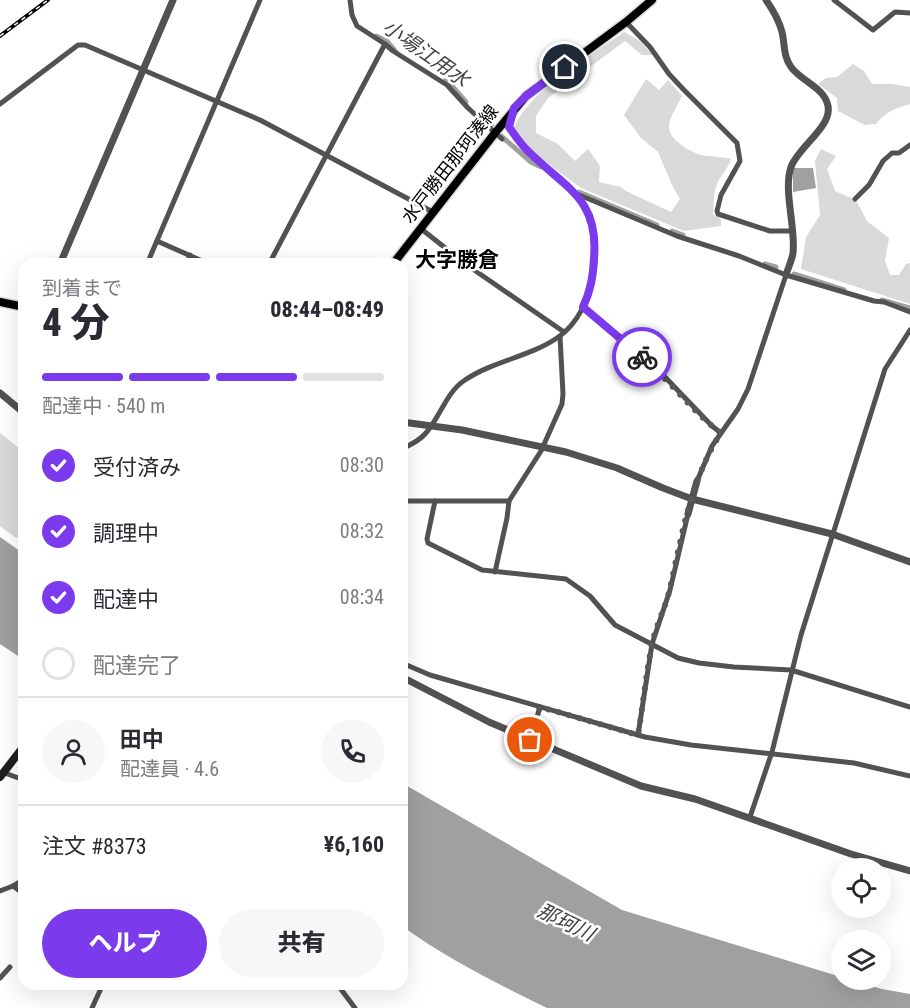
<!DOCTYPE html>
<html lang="ja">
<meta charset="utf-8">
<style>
:root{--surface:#fff;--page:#f7f7f7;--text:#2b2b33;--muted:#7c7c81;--line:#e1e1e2;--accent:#7c3aed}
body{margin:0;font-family:"Roboto Condensed","Noto Sans JP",sans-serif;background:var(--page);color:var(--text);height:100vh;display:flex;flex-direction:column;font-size:22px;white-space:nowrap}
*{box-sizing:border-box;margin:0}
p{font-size:20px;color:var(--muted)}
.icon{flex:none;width:33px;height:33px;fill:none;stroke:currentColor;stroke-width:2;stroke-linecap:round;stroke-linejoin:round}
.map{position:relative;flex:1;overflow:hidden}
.panel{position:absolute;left:18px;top:258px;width:390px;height:732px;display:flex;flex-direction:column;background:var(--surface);border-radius:18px;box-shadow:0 6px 24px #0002}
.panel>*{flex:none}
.buttons{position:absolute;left:831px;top:858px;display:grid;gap:12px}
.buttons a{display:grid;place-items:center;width:60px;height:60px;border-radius:50%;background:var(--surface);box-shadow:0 6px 24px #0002;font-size:30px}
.pin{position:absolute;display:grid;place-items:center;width:51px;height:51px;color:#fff;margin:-26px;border:3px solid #fff;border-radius:50%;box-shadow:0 2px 6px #0007}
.courier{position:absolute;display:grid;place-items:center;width:60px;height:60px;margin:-30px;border:4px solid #7c3aed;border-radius:50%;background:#fff;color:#222;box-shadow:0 2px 8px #0007}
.head em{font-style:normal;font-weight:800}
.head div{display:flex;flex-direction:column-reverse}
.head{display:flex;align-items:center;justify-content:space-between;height:102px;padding:0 24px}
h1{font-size:39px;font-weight:800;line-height:45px}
.bar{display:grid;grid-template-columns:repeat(4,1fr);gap:9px 6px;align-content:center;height:72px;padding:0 24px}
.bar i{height:8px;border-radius:4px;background:var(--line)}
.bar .current{background:var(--accent)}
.bar p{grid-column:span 4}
.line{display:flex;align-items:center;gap:15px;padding:0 24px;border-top:2px solid var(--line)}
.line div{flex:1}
.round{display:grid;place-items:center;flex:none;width:63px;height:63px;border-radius:32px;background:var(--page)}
ol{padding:0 24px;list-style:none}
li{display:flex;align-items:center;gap:18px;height:66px}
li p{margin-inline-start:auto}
li .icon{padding:6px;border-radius:50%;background:var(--accent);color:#fff;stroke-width:4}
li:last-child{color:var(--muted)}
li i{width:33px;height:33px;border:3px solid var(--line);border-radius:50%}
.button{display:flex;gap:12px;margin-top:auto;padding:12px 24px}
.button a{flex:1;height:69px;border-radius:36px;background:var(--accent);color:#fff;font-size:24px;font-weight:800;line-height:69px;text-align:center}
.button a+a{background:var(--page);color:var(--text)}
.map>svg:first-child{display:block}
.green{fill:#d9d9d9}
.water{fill:#a0a0a0}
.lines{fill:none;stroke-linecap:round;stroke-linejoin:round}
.canal{stroke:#a0a0a0;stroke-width:5}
.primary-casing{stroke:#dbdbdb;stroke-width:11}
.minor{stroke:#525252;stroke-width:5}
.tertiary{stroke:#525252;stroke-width:7}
.secondary{stroke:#1f1f1f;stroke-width:8}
.primary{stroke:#000;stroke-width:8}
.rail-casing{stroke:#000;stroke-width:4}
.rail{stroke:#fff;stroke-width:1.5;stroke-dasharray:4.5;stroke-linecap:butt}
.done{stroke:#595959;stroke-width:6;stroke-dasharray:0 10.8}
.route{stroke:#7c3aed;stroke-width:8}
.labels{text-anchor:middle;stroke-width:5;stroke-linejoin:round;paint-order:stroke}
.street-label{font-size:18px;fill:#000;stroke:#fff}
.water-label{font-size:20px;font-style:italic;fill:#414141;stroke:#fff}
.quarter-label{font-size:21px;font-weight:bold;fill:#000;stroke:#fff}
</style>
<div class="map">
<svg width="910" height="1008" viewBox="0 0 910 1008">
<rect width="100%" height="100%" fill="#fff"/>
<g class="green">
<path d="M624 32 639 40 653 55H642L625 41 548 98 536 116V133L558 144 575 161 588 149 600 166 599 182 621 187 626 191 671 212 680 199 673 187 658 152 641 138 624 115 646 79 659 90 668 80 682 96C678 105 669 118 669 126 668 141 695 155 707 156 716 157 723 157 731 159 728 169 721 175 717 184 713 193 714 205 713 214L721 219V226L684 231 581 188 531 151 514 127C532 88 589 57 624 32Z"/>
<path d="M853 64 864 71 872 84H892L910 87V104C896 108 885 112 876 124L865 125 838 111 837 98 818 84 826 78 837 77Z"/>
<polygon points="821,149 836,156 827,169 835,191 856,200 867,221 889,238 885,261 890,275 899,275 906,264 910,263 910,304 801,269 806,237 820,215 815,161"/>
<polygon points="0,433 24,452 24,537 16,538 0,526"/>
</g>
<g class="water">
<polygon points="793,168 813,168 816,188 793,192"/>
<polygon points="0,537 24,554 24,660 0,644"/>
<path d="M402 783 622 910 841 977 842 980H851L882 989 910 994V1008H547C498 984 447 959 402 926Z"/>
</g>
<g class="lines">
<g class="canal">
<polyline points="376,36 387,41 396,52"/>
<polyline points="445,81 452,86 466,102"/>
<polyline points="481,117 492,126"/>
<polyline points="500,135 531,162 541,167"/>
<polyline points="579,192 657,225"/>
<polyline points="672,231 683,235"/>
<polyline points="765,264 776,267"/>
<polyline points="794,274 844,290"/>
<polyline points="882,300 910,308"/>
</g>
<defs>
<g id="primary">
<polyline points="393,264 495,133 526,96 626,22 652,0"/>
<polyline points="0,302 24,307"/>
</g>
</defs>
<use href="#primary" class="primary-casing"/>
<g class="minor">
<polyline points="350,0 352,15 357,26 385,44 393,51 447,85 468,108 502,139"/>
<polyline points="834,0 873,30 895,12 910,13"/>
<polyline points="626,22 650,47 669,74 684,90 737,143 740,161 721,195 717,211 718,214 770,231 792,231"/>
<polyline points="0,104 78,45 85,45 260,120 433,212"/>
<polyline points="577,194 677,236 739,256 786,275 874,301 884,302 910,312"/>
<polyline points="855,199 869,185 883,161 892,153 899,153 910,145"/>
<polyline points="420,228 467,265 564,332"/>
<polyline points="157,241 209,264"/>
<polyline points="147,264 260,0"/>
<polyline points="187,264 190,255"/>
<polyline points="269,264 385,44"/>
<polyline points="583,307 664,376 712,426 721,433"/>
<path d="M402 449C410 445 419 441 425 434 440 418 446 392 465 380 493 361 529 357 557 338 598 311 609 231 576 194 562 178 543 167 528 152 521 144 515 135 509 127L514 114"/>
<polyline points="697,481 712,446 738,409 748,389 786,275"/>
<polyline points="402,501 509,501"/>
<polyline points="435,501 427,539 428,543 482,570 566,579 590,596 615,625 678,658 699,663 734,667 791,670 910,707"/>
<polyline points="495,572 507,518 509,501 541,451 562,404 563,394 560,336"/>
<polyline points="402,663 430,675 645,737 691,745 854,763 910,776"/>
<polyline points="638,735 652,644 670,590 688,514"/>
<polyline points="530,740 540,707"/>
<polyline points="2,772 24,780"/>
<polyline points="750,817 772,752 801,635 885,369 910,330"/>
<polyline points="13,886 24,894"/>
<polyline points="0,891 13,886 24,879"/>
<polyline points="0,978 10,967"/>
<polyline points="337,984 355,1008"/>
<polyline points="92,1008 103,984"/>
</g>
<g class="tertiary">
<path d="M766 0C773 10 779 20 782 32 785 44 783 56 791 67 801 81 825 88 828 106 832 127 798 147 791 167 783 190 796 228 793 253 792 260 788 268 786 275"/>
<polyline points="60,264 173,0"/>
<polyline points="0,393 24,413"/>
<polyline points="402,422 462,430 566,452 617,468 663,488 692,499 832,534 910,562"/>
<polyline points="688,514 697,481"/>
<polyline points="402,677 489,722 641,786 695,799 851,854 910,871"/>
</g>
<polyline class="secondary" points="0,777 24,746"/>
<use href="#primary" class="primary"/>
<defs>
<polyline id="rail" points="0,36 48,0"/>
</defs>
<use href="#rail" class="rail-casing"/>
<use href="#rail" class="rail"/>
</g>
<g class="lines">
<path class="done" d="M530 740 540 707 638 735C643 705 646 674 652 644 656 625 666 607 670 588 682 535 691 478 721 433 692 411 670 381 642 357"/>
<path class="route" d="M565 67 526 96 514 108 509 127C515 135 521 145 529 152 565 188 599 198 594 258 593 276 591 290 583 307L642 357"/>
</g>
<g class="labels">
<g class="street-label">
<text transform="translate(450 164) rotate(-52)" y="6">水戸勝田那珂湊線</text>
</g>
<g class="water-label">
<text transform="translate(426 53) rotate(35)" y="7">小場江用水</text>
<text transform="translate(566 922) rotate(26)" y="7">那珂川</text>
</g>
<g class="quarter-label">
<text x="457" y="267">大字勝倉</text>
</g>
</g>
</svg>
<div class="buttons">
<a><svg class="icon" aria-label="locate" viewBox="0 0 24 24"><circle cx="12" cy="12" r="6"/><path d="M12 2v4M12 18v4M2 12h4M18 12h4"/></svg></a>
<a><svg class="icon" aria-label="layers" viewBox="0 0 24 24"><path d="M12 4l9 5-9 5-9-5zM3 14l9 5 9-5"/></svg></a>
</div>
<div class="pin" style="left:530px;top:740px;background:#ea580c"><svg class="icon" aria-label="bag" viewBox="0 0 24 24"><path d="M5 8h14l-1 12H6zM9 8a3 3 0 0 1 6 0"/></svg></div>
<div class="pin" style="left:565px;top:67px;background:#1f2937"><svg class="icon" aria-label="home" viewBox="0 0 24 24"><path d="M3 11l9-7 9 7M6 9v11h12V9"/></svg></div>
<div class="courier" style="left:642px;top:357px"><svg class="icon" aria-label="bike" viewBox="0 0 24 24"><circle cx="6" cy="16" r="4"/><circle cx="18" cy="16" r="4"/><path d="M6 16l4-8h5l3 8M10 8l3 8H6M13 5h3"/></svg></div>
<section class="panel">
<div class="head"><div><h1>4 分</h1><p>到着まで</p></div><em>08:44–08:49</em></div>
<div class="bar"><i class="current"></i><i class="current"></i><i class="current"></i><i></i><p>配達中 · 540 m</p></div>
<ol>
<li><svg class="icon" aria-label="check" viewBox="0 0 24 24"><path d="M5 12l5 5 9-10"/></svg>受付済み<p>08:30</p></li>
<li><svg class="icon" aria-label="check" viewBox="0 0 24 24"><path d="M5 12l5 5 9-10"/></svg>調理中<p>08:32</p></li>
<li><svg class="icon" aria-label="check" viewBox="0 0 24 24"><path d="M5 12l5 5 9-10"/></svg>配達中<p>08:34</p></li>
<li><i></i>配達完了</li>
</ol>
<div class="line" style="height:108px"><a class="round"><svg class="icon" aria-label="person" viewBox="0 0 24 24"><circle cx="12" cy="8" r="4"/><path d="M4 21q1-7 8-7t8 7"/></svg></a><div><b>田中</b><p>配達員 · 4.6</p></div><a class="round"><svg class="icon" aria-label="phone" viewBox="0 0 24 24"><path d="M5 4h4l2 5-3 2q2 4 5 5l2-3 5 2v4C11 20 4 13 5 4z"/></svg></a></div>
<div class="line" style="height:78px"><div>注文 #8373</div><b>¥6,160</b></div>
<div class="button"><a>ヘルプ</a><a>共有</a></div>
</section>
</div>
